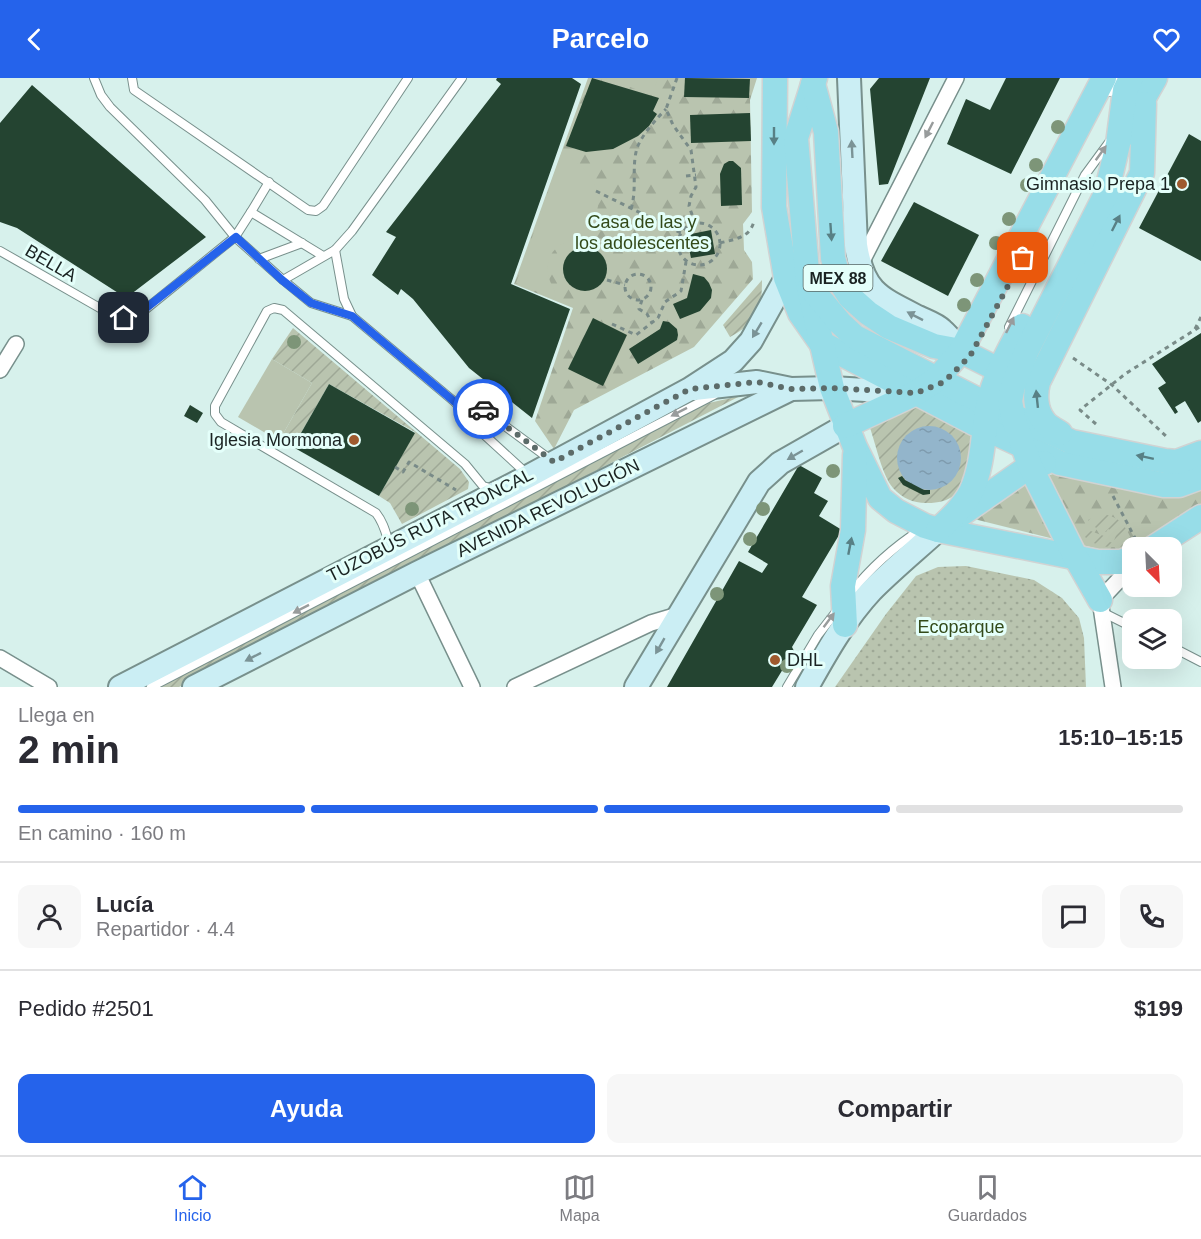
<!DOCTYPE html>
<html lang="es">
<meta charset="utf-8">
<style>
:root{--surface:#fff;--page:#f7f7f7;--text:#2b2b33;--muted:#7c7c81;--line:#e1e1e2;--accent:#2563eb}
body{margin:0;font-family:Helvetica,sans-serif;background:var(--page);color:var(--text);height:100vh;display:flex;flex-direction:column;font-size:22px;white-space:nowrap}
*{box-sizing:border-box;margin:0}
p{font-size:20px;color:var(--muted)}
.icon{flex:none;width:33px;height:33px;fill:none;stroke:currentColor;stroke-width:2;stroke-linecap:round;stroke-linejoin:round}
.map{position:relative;height:609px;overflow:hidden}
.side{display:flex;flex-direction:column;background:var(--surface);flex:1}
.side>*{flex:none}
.needle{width:39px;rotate:156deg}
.tools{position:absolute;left:1122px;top:459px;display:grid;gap:12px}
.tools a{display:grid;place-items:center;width:60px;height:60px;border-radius:12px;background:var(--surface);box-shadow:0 6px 24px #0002;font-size:30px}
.pin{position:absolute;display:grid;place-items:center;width:51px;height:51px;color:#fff;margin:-26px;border-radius:12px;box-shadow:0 3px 9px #0006}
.courier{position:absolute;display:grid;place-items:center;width:60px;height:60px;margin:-30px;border:4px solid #2563eb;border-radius:50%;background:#fff;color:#222;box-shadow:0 2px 8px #0007}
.summary em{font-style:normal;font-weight:800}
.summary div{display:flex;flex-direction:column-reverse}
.summary{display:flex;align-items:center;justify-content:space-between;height:102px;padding:0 18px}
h1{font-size:39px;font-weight:800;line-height:45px}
.bar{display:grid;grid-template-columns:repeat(4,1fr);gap:9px 6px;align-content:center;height:72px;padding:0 18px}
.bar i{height:8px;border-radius:4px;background:var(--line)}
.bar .current{background:var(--accent)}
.bar p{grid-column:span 4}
.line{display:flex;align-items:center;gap:15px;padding:0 18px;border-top:2px solid var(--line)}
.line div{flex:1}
.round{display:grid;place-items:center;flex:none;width:63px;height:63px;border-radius:12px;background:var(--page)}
.action{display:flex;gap:12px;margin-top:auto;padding:12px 18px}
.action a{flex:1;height:69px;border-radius:12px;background:var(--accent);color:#fff;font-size:24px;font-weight:800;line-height:69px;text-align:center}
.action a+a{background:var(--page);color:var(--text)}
header{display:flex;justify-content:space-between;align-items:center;height:78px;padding:0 18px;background:var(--accent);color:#fff;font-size:27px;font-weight:800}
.tab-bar{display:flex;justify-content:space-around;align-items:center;height:84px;border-top:2px solid var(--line);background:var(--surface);font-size:16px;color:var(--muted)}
.tab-bar a{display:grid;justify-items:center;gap:3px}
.tab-bar .current{color:var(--accent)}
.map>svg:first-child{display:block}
.forest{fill:url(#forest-firs)}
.park{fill:url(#park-dots)}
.garden{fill:url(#garden-furrows)}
.pitch{fill:#b9c4af}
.water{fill:url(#water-ripples)}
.building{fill:#244431}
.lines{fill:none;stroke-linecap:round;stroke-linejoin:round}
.lane-casing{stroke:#78908c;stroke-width:10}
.street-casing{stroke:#78908c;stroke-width:18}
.secondary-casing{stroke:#78908c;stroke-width:26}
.primary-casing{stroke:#d1d3d3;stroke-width:27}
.path{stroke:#798b88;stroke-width:3;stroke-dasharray:4.5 4.5;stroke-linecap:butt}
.lane{stroke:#fff;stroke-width:8}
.street{stroke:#fff;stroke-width:15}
.secondary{stroke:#cbeef4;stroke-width:22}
.primary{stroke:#97dde8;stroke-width:24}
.tree{fill:#7d9578}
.oneway{fill:#989c9c}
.oneway2{fill:#588085}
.oneway3{fill:#7b9396}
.done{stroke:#5c6b69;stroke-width:6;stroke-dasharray:0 10.8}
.route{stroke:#2563eb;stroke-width:8}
.poi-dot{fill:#9f5a2e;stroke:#e4fffa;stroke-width:2}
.labels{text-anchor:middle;stroke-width:6;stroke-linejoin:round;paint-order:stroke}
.shield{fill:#e4fffa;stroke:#576563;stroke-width:1.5}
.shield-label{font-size:16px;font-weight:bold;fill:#1a2322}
.poi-label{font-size:18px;fill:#1a2322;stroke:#e4fffa;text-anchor:end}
.park-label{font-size:18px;fill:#334a19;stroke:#e4fffa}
.street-label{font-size:18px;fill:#1a2322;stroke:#e4fffa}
</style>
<header><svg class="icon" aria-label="back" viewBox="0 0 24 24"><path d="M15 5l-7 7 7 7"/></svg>Parcelo<svg class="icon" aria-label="heart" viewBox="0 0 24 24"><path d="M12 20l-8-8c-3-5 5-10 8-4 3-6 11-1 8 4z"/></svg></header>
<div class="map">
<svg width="1201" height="609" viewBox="0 0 1201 609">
<defs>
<pattern id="forest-firs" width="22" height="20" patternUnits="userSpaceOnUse" patternTransform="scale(1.5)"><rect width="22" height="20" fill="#b9c4af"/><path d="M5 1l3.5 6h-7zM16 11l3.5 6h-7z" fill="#9ea896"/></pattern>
<pattern id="park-dots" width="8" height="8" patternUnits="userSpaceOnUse" patternTransform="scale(1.5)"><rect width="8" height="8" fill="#b9c4af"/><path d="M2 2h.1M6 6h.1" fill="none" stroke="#9ea896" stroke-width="1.8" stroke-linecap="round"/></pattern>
<pattern id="garden-furrows" width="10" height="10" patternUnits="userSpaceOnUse" patternTransform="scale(1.5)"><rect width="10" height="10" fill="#b9c4af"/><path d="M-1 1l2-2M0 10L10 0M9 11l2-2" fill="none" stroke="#9ea896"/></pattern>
<pattern id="water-ripples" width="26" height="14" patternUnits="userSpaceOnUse" patternTransform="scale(1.5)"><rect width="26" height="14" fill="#93b5cb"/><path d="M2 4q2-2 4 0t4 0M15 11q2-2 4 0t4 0" fill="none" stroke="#7e9bae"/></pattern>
</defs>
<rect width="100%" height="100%" fill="#d7f1ec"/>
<g class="forest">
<polygon points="588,0 757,0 750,22 752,134 743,146 744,172 752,184 753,201 694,269 574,332 554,371 535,343 573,230 514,206"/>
<polygon points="1055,395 1172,419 1194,415 1201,411 1201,427 1134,469 1115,475 1082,467 1048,398"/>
<polygon points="1028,402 1058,462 974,441"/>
</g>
<polygon class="park" points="966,488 1034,502 1062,520 1079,540 1084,560 1086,609 835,609 886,536 916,498 938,489"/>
<g class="garden">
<path d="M762 202C762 233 757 244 730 259L723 247Z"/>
<polygon points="293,250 460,391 469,404 468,411 402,446 390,425 379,418 415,354 329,306 293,369 279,363 312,305 272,281"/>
<polygon points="740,318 179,609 157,609 700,327"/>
<path d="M923 325 971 350C971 384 973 426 926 425 913 425 902 420 893 410 882 397 876 367 870 350Z"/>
<path d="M1101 436C1122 439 1124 447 1133 464 1119 473 1095 470 1084 458L1088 452 1104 458 1103 462 1113 465 1117 455 1108 451 1106 454 1090 447 1088 442Z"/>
</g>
<g class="pitch">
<polygon points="605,0 658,0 652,17"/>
<path d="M562 74C583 86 604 107 597 133 595 143 588 151 583 159 559 163 541 176 550 203 553 210 556 213 555 221L516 205Z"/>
<polygon points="272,281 312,305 279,363 238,339"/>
</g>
<circle class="water" cx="929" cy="380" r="32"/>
<g class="building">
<polygon points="497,0 572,0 581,6 511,206 570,231 532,340 469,290 413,221 401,211 398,217 372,197 396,159 386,154 501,6 496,2"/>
<polygon points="592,0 659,20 653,33 657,36 649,48 638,58 613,71 586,74 566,68"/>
<polygon points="685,0 750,1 749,20 684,19"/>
<polygon points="879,0 930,0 888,106 879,107 870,11"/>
<polygon points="1006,0 1060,0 1011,96 947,66 966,21 990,32"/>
<polygon points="32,7 206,159 126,220 17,150 0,144 0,45"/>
<polygon points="750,35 751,63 691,65 690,37"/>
<polygon points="1189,56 1201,63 1201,183 1139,150"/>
<polygon points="729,83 733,83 741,90 742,127 721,128 720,96 724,86"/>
<polygon points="914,124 979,157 948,218 881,183"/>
<polygon points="711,152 715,176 691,180 686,157"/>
<circle cx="585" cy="191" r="22"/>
<polygon points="693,196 704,199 709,205 712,212 711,220 700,233 680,241 673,226 687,220"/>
<polygon points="593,240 627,257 603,308 568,291"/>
<polygon points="663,243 669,244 677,251 678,257 677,262 638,286 629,271 660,251"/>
<polygon points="1201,255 1201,343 1198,345 1185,323 1175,329 1178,334 1175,336 1158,310 1166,305 1152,286"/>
<polygon points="329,306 415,355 379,418 293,369"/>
<polygon points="190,327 203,335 197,345 184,338"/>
<polygon points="799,387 822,400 814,415 828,423 819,438 842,452 802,519 817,527 792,569 794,573 772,609 667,609 739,483 762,495 768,486 748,474"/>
<polygon points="902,398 905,402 924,412 930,412 930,416 923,417 903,407 898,400"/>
</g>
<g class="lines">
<defs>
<g id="lane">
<polyline points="94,0 101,17 110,29 205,122 235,159 283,202 311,225 352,238 456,325 478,351 526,395"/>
<polyline points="132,0 134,12 308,132 316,133 323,128 408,0"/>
<polyline points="1110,14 1117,0"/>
<polyline points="269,104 251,134 323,178"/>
<polyline points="335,172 344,221 352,238"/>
<polyline points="0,173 112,237 124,240 136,239 235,159 251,134"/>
<polyline points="259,181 302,165"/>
<polyline points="283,202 335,172 352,153 462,0"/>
<polyline points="1009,249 1085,97 1110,63"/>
<polyline points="456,325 478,328 551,382"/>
<path d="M386 467 388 462C385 452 383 444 376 435L221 344 215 336V328L267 233 274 230 283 232 465 386 483 408 490 410 494 408"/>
<path d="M850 516C870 490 895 468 923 450"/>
<polyline points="1102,534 1132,549"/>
<polyline points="1172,569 1201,584"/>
<polyline points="151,609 714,317"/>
<polyline points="787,609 818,557 839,530"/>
</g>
<g id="street">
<polyline points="860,187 956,0"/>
<polyline points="0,292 16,266"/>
<polyline points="417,495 472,609"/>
<polyline points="0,580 49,609"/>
<polyline points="515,609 651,545 678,537"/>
<polyline points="1113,609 1100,522 1132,488"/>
</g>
<g id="secondary">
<path d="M849 0 856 167C863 213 878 219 918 239 926 243 936 246 942 252 949 258 955 266 961 273"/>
<polyline points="694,311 757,304 791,311"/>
<polyline points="120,609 529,398 690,311 733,283 751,263 786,200"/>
<polyline points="194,609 417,495 791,311 832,310 916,315"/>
<polyline points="636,609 759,404 780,385 845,348"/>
<path d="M807 609C826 575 845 541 872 512 893 491 916 472 938 452"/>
</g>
<g id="primary">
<polyline points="775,0 774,129 786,200 800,235 821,265 974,345 1060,385 1164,407 1179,407 1201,399"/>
<polyline points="815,0 796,60 808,206 832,310 855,369 880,420 896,433 925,448 938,452 1098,484 1121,484 1132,480"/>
<polyline points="813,6 826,54 833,180 839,202 850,219 868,235 889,249 934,268 961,273 999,292"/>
<polyline points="1122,58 1155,0"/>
<polyline points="810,209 840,245 855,259 988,327 1072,364 1165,383 1177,384 1201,375"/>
<polyline points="845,348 916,315 937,301 961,273 1104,0"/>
<path d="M1060 355C1055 352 1047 348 1044 343 1035 332 1035 316 1038 304L1142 95 1144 26"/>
<polyline points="960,437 1030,388 1044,385"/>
<path d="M938 452C950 441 963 429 971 414 983 388 983 356 988 328 994 299 1008 274 1022 248"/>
<polyline points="1153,470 1201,439"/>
<polyline points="1100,522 1075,478 1030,388 1013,339 1010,323 1013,308 1027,272 1106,116 1118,66 1125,12 1131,0"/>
<polyline points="845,547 843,508 853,452 855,377"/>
</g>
</defs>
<use href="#lane" class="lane-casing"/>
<use href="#street" class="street-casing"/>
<use href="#secondary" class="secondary-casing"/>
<use href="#primary" class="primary-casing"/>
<g class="path">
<polyline points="677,0 666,31 673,47 691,72 696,109 691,118 689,128 695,145"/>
<polyline points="686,98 696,97"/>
<polyline points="596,113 681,155"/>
<path d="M631 131C637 111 632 93 636 74 638 61 657 40 666 31"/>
<circle cx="699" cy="166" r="21"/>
<path d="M720 165C735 161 750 160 754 143"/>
<circle cx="638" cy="209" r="13"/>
<polyline points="607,202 625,207"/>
<polyline points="642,222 639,231 647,236 652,245"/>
<polyline points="612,246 636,257 658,240 665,224 681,213 686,184"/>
<polyline points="1195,251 1201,239"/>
<polyline points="1073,280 1112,307 1169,361"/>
<polyline points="1096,346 1080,332 1125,296 1201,248"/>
<polyline points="395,389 403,394 409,384 456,412"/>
<polyline points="1113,418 1135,460"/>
</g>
<use href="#lane" class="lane"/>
<use href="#street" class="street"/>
<use href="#secondary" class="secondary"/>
<use href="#primary" class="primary"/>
</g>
<g class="tree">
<circle cx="1058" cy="49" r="7"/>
<circle cx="1036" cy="87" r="7"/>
<circle cx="1027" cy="107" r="7"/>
<circle cx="1009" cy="141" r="7"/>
<circle cx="996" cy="165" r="7"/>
<circle cx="977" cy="202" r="7"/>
<circle cx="964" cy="227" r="7"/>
<circle cx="294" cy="264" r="7"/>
<circle cx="833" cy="393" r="7"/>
<circle cx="412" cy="431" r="7"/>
<circle cx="763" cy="431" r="7"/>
<circle cx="750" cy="461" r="7"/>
<circle cx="717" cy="516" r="7"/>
<circle cx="787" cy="588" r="7"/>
</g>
<defs><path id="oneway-solid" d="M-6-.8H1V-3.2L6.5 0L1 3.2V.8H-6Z" transform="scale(1.5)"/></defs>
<g class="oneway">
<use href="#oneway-solid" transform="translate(929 52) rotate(117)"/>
<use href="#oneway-solid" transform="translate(1101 75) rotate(-54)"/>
<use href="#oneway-solid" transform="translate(1010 247) rotate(-64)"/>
<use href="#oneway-solid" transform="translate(679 334) rotate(153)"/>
<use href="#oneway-solid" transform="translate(301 531) rotate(153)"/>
<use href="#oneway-solid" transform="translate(829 542) rotate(-53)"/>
</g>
<g class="oneway2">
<use href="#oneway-solid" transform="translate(774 58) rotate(90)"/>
<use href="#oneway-solid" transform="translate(1116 145) rotate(-63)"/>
<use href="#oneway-solid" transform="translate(831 154) rotate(86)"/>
<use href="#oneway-solid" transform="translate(1037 321) rotate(-96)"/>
<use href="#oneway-solid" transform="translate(1145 379) rotate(-168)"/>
<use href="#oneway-solid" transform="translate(850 468) rotate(-79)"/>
</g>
<g class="oneway3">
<use href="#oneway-solid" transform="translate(852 71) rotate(-93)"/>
<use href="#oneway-solid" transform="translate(915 238) rotate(-153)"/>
<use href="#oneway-solid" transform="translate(757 252) rotate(121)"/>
<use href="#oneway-solid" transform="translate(795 377) rotate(150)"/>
<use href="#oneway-solid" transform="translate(660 568) rotate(120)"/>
<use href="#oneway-solid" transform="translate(253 579) rotate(153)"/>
</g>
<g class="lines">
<polyline class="done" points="483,331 554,384 690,311 757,304 791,311 832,310 916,315 944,304 970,278 1023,180"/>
<polyline class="route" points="124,240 136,238 236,159 282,202 311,225 352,238 456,325 478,328 483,331"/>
</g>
<g class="poi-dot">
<circle cx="1182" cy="106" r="6"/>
<circle cx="354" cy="362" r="6"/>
<circle cx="775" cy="582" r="6"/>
</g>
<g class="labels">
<rect class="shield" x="803.5" y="187" width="69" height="26" rx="4.5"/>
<g class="shield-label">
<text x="838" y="206">MEX 88</text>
</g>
<g class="poi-label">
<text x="1170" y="112">Gimnasio Prepa 1</text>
<text x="342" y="368">Iglesia Mormona</text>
<text x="787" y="588" text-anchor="start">DHL</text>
</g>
<g class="park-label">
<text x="642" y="150">Casa de las y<tspan x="642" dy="21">los adolescentes</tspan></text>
<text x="961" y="555">Ecoparque</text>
</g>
<g class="street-label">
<text transform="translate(51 185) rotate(30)" y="6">BELLA</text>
<text transform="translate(548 430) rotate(-26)" y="6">AVENIDA REVOLUCIÓN</text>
<text transform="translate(430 447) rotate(-27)" y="6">TUZOBÚS RUTA TRONCAL</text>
</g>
</g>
</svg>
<div class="tools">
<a><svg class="needle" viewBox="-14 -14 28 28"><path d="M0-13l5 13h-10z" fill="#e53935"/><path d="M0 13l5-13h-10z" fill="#7c7c81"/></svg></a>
<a><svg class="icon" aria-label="layers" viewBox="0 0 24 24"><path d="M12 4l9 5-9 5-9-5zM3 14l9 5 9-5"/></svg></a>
</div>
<div class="pin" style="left:1023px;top:180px;background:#ea580c"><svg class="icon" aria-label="bag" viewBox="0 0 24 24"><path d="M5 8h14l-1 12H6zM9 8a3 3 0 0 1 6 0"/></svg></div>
<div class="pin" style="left:124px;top:240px;background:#1f2937"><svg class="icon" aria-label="home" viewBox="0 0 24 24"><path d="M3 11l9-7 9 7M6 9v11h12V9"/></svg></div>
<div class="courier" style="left:483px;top:331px"><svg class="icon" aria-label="car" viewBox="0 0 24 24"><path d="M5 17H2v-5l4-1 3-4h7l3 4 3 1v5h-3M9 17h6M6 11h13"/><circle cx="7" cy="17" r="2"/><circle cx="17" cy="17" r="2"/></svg></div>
</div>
<section class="side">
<div class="summary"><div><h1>2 min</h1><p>Llega en</p></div><em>15:10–15:15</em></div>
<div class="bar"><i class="current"></i><i class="current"></i><i class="current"></i><i></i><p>En camino · 160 m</p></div>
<div class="line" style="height:108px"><a class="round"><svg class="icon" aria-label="person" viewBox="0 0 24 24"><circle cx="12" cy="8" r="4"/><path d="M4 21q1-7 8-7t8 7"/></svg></a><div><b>Lucía</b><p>Repartidor · 4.4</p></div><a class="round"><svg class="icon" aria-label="chat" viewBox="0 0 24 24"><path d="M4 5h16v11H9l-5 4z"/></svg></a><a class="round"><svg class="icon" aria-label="phone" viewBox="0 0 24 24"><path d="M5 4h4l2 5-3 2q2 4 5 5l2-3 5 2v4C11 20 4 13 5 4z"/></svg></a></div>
<div class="line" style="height:78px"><div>Pedido #2501</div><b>$199</b></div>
<div class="action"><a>Ayuda</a><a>Compartir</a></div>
</section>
<nav class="tab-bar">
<a class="current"><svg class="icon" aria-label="home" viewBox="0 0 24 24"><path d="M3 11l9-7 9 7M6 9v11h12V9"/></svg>Inicio</a>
<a><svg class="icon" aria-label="map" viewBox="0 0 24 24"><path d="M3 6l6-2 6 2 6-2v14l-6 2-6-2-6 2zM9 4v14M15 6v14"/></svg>Mapa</a>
<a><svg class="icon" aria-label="saved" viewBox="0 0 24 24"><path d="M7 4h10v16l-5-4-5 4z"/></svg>Guardados</a>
</nav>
